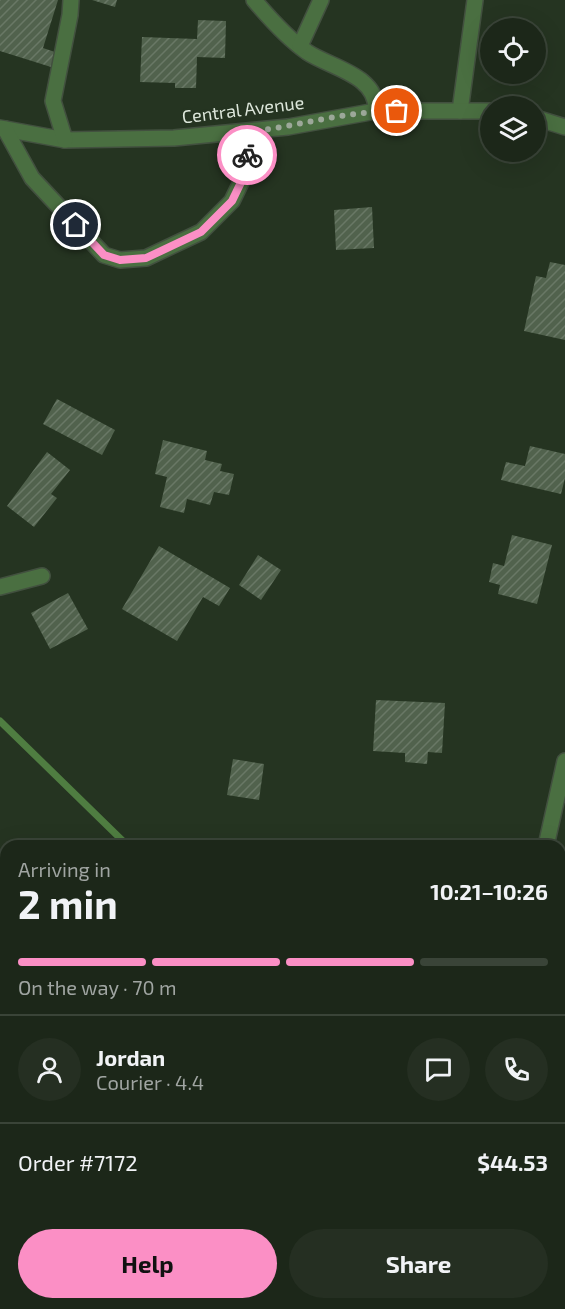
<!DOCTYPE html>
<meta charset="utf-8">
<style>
:root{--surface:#1c2719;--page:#252f22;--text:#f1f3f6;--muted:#a0a5a2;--line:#3a4438;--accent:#fb8fc5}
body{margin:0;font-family:"Exo 2",sans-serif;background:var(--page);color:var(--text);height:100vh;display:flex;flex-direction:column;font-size:22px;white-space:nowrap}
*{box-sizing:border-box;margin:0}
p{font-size:20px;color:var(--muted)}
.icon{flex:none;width:33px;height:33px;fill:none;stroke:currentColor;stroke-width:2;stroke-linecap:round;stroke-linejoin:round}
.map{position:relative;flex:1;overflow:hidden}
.drawer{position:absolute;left:0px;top:840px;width:566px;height:470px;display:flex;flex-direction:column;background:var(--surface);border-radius:18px 18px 0 0;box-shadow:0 6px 24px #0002,0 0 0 2px var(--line)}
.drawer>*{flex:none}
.buttons{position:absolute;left:480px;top:18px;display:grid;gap:12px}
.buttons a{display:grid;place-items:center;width:66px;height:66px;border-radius:50%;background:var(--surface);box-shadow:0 6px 24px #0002,0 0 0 2px var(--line);font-size:30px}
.pin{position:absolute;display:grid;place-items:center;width:51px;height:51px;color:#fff;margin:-26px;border:3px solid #fff;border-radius:50%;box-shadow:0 2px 6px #0007}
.courier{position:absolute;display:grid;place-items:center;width:60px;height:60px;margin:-30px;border:4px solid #fb8fc5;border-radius:50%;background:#fff;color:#222;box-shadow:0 2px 8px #0007}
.headline em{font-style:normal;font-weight:700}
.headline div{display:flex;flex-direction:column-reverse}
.headline{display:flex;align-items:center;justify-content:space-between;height:102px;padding:0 18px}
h1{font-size:39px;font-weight:700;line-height:45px}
.bar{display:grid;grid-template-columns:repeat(4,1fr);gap:9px 6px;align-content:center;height:72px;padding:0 18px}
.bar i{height:8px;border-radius:4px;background:var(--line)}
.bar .selected{background:var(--accent)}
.bar p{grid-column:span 4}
.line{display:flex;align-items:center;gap:15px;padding:0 18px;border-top:2px solid var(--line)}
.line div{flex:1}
.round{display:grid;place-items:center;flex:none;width:63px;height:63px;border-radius:32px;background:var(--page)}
.action{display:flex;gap:12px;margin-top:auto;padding:12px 18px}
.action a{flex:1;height:69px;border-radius:36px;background:var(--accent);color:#111;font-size:24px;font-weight:700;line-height:69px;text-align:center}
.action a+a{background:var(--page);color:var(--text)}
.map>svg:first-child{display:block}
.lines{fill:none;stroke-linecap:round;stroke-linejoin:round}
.stream{stroke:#4f7d41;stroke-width:7}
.building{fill:url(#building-hatch)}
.minor-casing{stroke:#42503f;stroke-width:18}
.minor{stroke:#4a6f41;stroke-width:15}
.done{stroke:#9ca899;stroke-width:6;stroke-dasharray:0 10.8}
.route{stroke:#fb8fc5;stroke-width:8}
.labels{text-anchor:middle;stroke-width:4.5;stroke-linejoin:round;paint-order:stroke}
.street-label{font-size:18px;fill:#dce6da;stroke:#253421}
</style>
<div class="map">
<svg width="565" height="1309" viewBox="0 0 565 1309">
<defs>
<pattern id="building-hatch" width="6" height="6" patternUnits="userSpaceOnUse" patternTransform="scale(1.5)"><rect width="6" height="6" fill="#51624d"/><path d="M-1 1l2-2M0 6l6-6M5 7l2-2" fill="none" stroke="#697866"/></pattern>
</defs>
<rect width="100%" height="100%" fill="#253421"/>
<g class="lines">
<g class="stream">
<polyline points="0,721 128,846"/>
<polyline points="548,1304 549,1309"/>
</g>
</g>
<g class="building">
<polygon points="0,0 58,0 43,48 55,52 51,67 0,51"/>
<polygon points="92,0 117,0 115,7"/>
<polygon points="198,20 226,21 225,58 197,57 196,88 175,88 175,83 140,82 142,37 197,39"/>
<polygon points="372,207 374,248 336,250 334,210"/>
<polygon points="550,262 565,265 565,340 524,331 536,276 546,278"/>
<polygon points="57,399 115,430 102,455 43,424"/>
<polygon points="163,440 207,451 205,460 222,464 220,471 234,474 229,495 214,492 210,505 187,499 184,513 160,507 167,477 155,474"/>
<polygon points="530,446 565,454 565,478 561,494 501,480 506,462 525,466"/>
<polygon points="47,452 70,470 51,494 57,498 34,527 7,506"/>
<polygon points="512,535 552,545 537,604 498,594 500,585 489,582 493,563 504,566"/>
<polygon points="159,546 230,588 219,606 203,597 177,641 122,609"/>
<polygon points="258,555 281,570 261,600 239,585"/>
<polygon points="68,593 88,629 50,649 31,613"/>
<polygon points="376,700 445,703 442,753 428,752 427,764 405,762 405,753 373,751"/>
<polygon points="233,759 264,764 259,800 227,795"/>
<polygon points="560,976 565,977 565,1011 560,1009"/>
<polygon points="415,1304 468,1304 467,1309 413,1309"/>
</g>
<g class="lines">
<defs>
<g id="minor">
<path d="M254 0C270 19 287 38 307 52 331 68 378 75 376 111"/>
<polyline points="300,46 321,0"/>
<polyline points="460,111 475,0"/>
<polyline points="536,118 565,127"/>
<polyline points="0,128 65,140 174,138 288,127 376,111 490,111"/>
<polyline points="5,129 32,178 104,255 120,260 146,258 201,232 232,201 246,172 248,132"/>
<polyline points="65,140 53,101 70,15 71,0"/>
<polyline points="0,587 42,576"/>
<polyline points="546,846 565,761"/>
<polyline points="560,1146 565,1146"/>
<polyline points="0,1218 6,1220"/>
<polyline points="0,1246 6,1240"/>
<polyline points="167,1304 176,1309"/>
<polyline points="339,1309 340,1304"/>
</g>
</defs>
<use href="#minor" class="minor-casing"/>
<use href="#minor" class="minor"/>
</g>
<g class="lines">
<path class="done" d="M247 155 248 132C298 126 347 111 397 111"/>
<polyline class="route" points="76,225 104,255 120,260 146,258 201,232 232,201 246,172 247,155"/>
</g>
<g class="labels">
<g class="street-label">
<text transform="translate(243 110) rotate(-7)" y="6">Central Avenue</text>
</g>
</g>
</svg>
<div class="buttons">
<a><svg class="icon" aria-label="locate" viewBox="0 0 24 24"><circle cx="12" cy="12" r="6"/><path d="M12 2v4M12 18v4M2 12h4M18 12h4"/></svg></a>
<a><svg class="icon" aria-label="layers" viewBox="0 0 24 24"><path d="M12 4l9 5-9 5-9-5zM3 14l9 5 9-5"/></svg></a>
</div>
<div class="pin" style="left:397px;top:111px;background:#ea580c"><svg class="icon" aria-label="bag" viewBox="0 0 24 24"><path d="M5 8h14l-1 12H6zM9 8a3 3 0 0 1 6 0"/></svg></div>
<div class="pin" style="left:76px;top:225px;background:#1f2937"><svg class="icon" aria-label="home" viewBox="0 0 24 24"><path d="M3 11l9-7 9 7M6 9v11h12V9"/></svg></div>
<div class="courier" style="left:247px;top:155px"><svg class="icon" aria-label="bike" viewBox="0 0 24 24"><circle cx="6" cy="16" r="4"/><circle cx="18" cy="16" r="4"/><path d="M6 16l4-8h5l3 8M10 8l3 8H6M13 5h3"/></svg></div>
<section class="drawer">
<div class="headline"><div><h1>2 min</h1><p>Arriving in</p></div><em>10:21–10:26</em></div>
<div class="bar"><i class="selected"></i><i class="selected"></i><i class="selected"></i><i></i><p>On the way · 70 m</p></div>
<div class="line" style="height:108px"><a class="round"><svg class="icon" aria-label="person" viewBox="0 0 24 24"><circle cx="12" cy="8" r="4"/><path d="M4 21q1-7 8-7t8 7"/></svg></a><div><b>Jordan</b><p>Courier · 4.4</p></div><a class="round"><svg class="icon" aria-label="chat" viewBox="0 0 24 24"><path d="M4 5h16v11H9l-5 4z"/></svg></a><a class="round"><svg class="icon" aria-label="phone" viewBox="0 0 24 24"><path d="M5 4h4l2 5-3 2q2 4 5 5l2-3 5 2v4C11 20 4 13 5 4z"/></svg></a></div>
<div class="line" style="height:78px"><div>Order #7172</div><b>$44.53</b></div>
<div class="action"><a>Help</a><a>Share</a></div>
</section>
</div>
